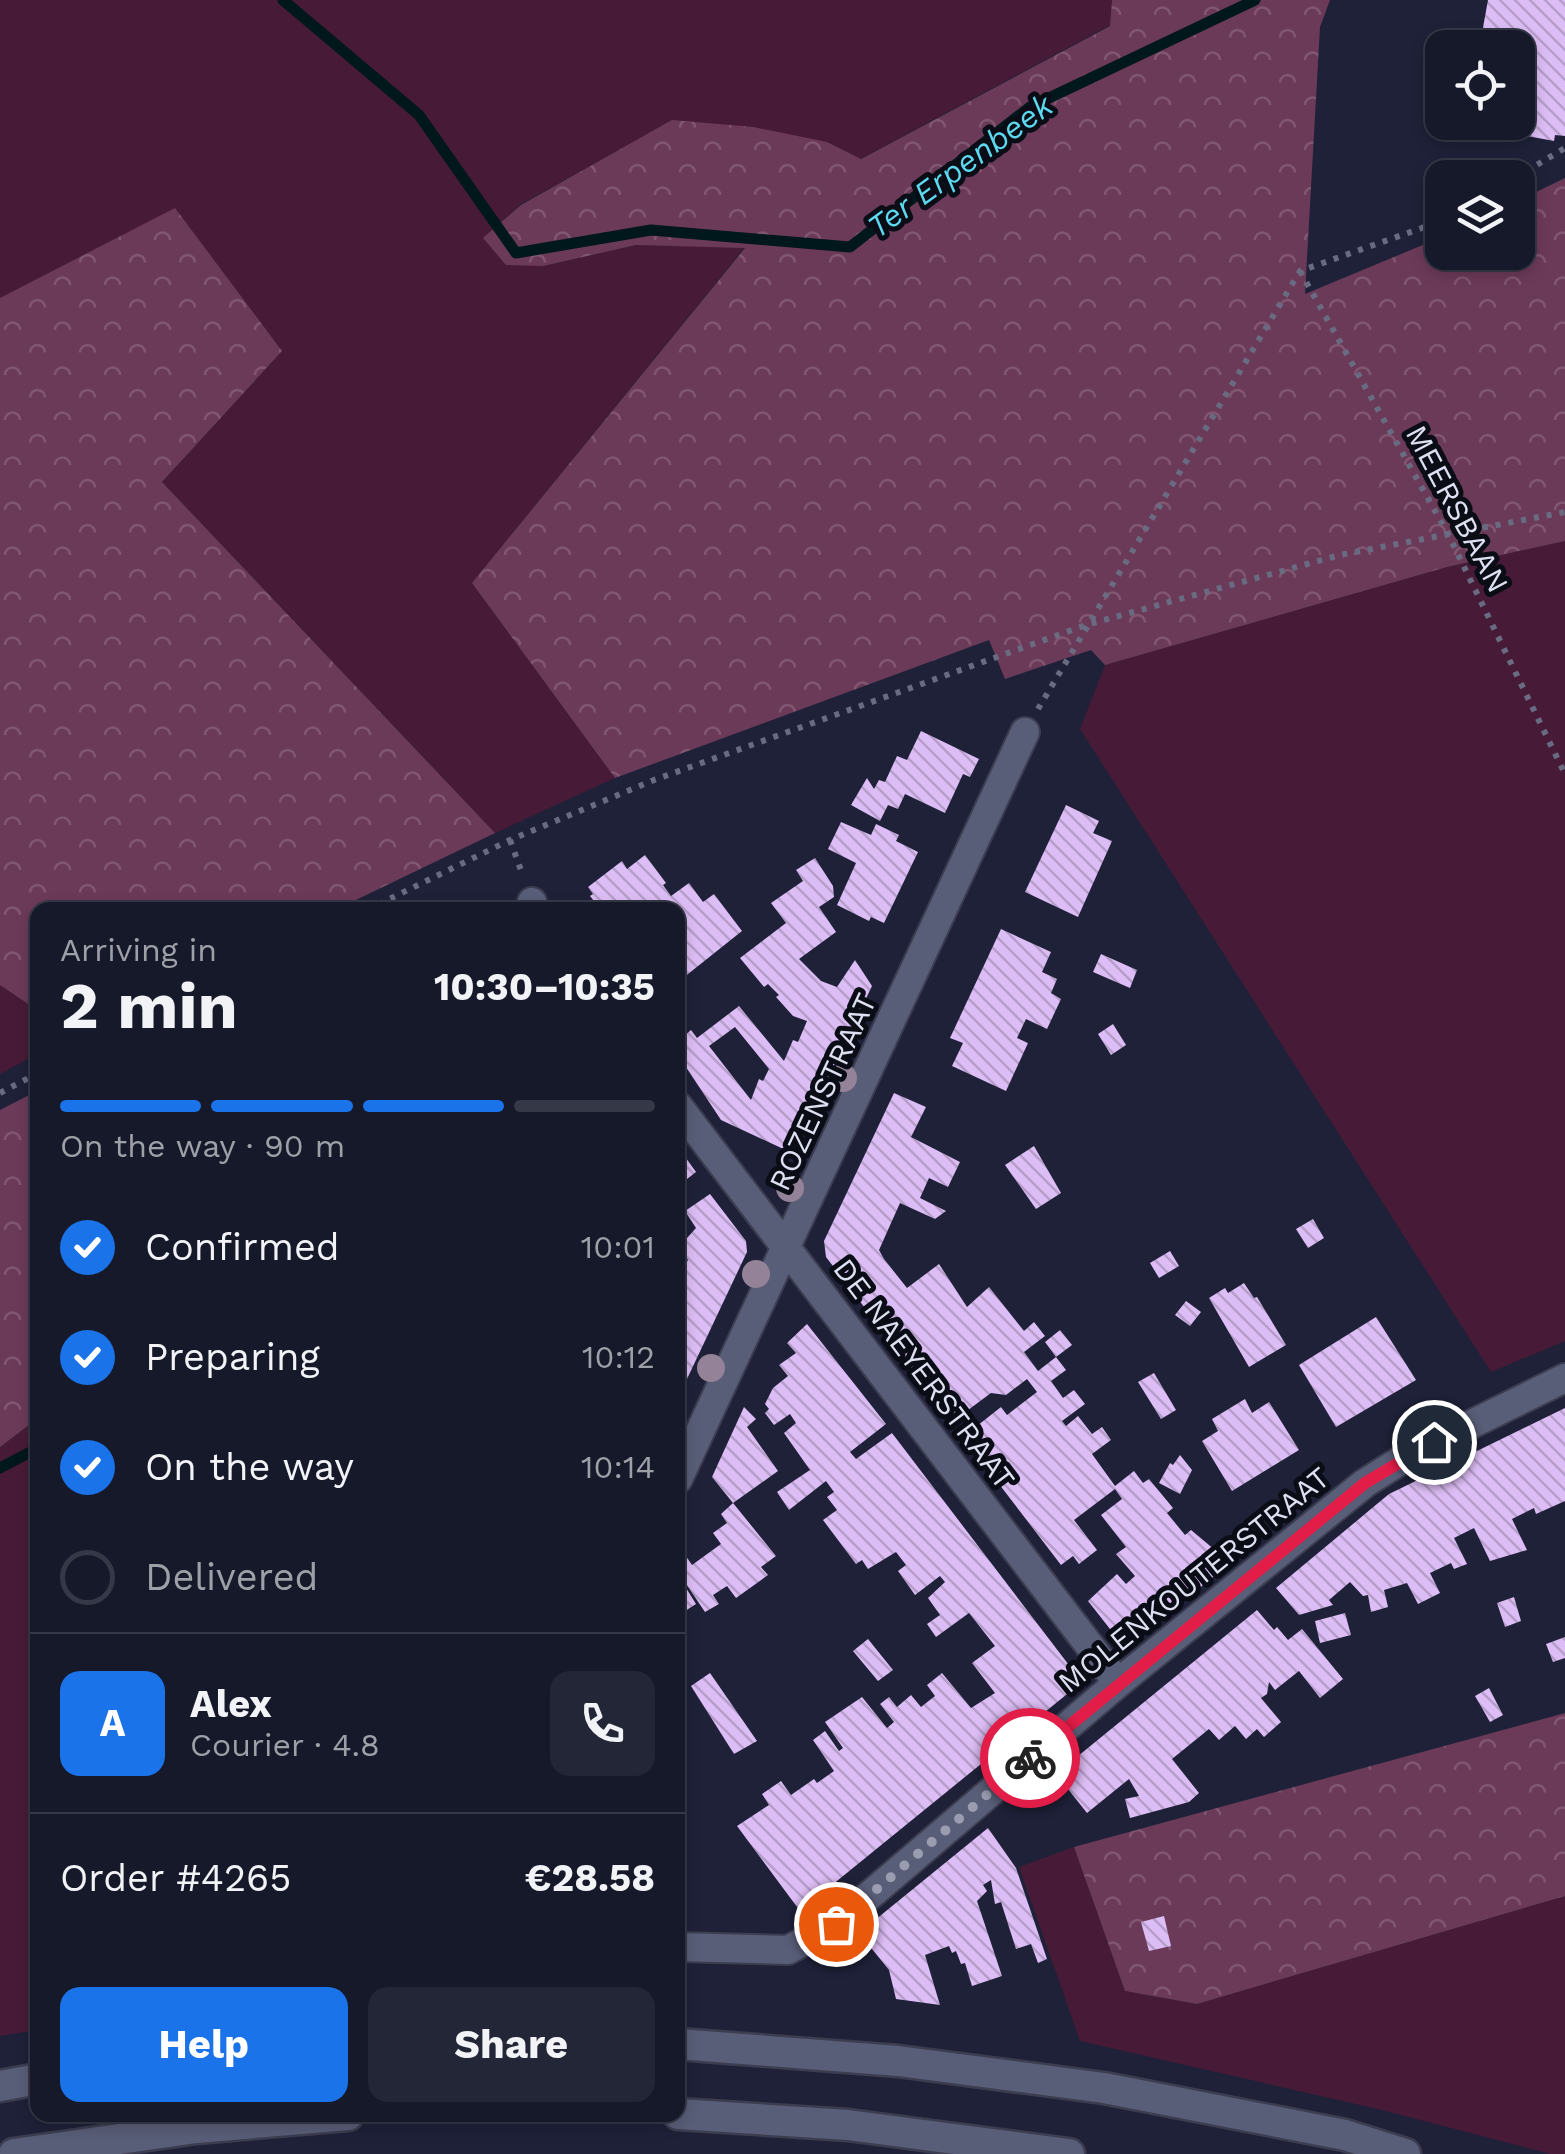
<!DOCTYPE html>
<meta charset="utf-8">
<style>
:root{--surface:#16192a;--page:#232636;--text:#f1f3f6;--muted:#9ea0a8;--line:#353847;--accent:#1a73e8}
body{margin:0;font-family:"Work Sans",sans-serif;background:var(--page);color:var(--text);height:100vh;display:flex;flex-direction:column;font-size:38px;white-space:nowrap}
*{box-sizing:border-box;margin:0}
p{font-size:32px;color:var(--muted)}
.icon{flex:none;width:55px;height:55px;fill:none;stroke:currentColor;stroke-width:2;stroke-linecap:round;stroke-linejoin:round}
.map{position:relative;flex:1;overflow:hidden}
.drawer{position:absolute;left:30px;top:902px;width:655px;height:1220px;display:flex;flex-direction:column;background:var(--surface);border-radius:20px;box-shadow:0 5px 15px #0003,0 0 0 2px var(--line)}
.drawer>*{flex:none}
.controls{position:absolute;left:1425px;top:30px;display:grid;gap:20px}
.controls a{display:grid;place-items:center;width:110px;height:110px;border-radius:20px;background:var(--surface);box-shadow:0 5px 15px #0003,0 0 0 2px var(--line);font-size:50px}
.pin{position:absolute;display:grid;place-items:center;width:85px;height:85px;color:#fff;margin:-42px;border:5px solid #fff;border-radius:50%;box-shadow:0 2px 10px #0007}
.courier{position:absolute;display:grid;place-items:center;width:100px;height:100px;margin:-50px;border:8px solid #e11d48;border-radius:50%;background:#fff;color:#222;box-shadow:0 2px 12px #0007}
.summary em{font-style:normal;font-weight:700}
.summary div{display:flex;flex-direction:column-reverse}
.summary{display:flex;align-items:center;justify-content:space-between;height:170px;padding:0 30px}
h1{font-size:65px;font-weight:700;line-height:75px}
.bar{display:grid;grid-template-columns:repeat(4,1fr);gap:15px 10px;align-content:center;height:120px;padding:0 30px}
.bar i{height:12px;border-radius:8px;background:var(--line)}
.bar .on{background:var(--accent)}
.bar p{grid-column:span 4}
.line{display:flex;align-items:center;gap:25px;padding:0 30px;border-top:2px solid var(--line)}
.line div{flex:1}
.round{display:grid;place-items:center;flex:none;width:105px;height:105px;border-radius:20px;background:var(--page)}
ol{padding:0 30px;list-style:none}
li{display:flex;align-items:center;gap:30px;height:110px}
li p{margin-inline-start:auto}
li .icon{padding:10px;border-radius:50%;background:var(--accent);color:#fff;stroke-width:4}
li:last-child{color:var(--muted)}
li i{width:55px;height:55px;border:5px solid var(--line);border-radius:50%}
.primary-button{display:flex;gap:20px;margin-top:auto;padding:20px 30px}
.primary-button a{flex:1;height:115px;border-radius:20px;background:var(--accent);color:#fff;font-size:40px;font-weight:700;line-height:115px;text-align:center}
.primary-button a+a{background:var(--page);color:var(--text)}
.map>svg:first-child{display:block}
.grass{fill:#471b37}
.forest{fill:url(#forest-crowns)}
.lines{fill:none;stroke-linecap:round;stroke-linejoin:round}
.stream{stroke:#00171c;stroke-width:11}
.building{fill:url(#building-back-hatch);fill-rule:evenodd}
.street-casing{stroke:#3c3d51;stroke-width:32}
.secondary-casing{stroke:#3c3d51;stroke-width:35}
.path{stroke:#696c80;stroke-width:6;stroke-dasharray:5 8;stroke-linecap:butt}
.street{stroke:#595e78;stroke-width:28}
.secondary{stroke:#595e78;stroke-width:30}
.tree{fill:#948398}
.done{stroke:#9a9db0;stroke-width:10;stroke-dasharray:0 18}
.route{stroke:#e11d48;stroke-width:12}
.labels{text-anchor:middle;stroke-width:10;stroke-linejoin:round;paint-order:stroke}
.street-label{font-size:30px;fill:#dde0f0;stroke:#0a0c16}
.water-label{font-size:32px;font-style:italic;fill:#5dd9ef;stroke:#0a0c16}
</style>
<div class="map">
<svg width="1565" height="2154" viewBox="0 0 1565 2154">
<defs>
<pattern id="forest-crowns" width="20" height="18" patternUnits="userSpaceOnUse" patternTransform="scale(2.5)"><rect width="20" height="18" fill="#6c3a59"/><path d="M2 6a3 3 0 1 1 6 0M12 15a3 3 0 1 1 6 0" fill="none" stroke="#815671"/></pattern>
<pattern id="building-back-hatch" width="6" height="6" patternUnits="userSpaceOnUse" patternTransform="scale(2.5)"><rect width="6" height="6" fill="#ddbdf5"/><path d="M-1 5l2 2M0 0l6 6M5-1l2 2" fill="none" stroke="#b69eca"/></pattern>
</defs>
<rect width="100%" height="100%" fill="#1e2138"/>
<g class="grass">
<polygon points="0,0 1112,0 1110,25 860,159 827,142 672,121 521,204 484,238 543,266 636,245 745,247 472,583 615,778 495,833 162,482 282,351 175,209 0,298"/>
<polygon points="1565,541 1565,1341 1491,1372 1080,729 1105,665 1447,567"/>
<polygon points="0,985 38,1010 37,1054 0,1074"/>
<polygon points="37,1419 37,2030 0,2036 0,1447"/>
<polygon points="1074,1847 1125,1991 1197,2004 1565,1896 1565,2154 1551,2154 1382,2110 1080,2041 1019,1867"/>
</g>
<g class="forest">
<polygon points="1112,0 1330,0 1320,27 1305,294 1442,237 1442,252 1518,252 1518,201 1565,178 1565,541 1447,567 1105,665 1091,650 1005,679 989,640 615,778 472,583 745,248 636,245 543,266 506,265 483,238 521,205 672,120 753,127 827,142 861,159 1110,26"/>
<polygon points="175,208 282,351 162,482 495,833 335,910 38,910 37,1010 0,985 0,298"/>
<polygon points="37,1091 37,1419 0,1447 0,1110"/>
<polygon points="1565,1713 1565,1896 1197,2004 1125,1991 1074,1847"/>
</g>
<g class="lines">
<g class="stream">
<polyline points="283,0 419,115 516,253 651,230 850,247 1030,107 1255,0"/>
<polyline points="0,1468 38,1448"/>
</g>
</g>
<g class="building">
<polygon points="1488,0 1565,0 1565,136 1555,135 1554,141 1527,136 1528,129 1503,124 1518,122 1518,48 1480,44"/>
<polygon points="921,731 979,759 970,777 963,774 945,813 905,794 898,809 888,805 880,821 851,805 867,778 874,789 879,780 885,782 897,756 907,760"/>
<polygon points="1066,805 1099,821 1093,833 1112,841 1078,917 1025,892"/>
<polygon points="841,822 871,835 876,824 899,835 896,841 918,852 884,923 871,917 869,921 837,905 856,863 828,849"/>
<polygon points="645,855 666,883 663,885 671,896 689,883 703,902 714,894 742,931 678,982 678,910 601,910 590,896 593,894 588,887 622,861 627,869"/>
<path d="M815 858 833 886 834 897 819 907 836 932 799 959 821 981 837 987 855 960 872 986 792 1153 721 1120 678 1055 682 1048 678 1041 691 1030 697 1038 739 1006 784 1061 793 1040 798 1042 807 1021 793 1016 776 997 779 995 768 984 764 987 740 958 786 923 771 903 803 881 796 870ZM735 1027 769 1069 763 1081 759 1079 751 1100 709 1046Z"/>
<polygon points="1001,929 1051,952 1042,972 1057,979 1051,993 1061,999 1047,1029 1026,1019 1017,1038 1028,1043 1006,1091 952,1066 963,1043 950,1038"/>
<polygon points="1101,954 1137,970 1130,988 1093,972"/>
<polygon points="1113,1024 1126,1045 1111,1055 1098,1034"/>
<polygon points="894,1093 926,1107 911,1137 960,1162 948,1187 929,1178 920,1198 946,1211 935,1219 900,1203 879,1250 884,1259 907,1288 939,1264 967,1307 989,1287 1024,1331 1034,1322 1045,1336 1024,1352 1038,1371 1056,1357 1045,1342 1060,1330 1072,1345 1056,1357 1066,1370 1051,1381 1063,1398 1074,1390 1085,1404 1062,1421 1066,1426 1078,1416 1092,1434 1102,1427 1111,1440 1092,1454 1115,1486 1134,1471 1143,1483 1149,1479 1173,1508 1167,1513 1185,1535 1191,1530 1221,1555 1216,1559 1223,1569 1131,1643 1121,1643 1088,1601 1117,1574 1126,1584 1135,1576 1116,1554 1126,1547 1101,1515 1122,1499 1115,1489 1074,1520 1097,1550 1079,1564 1073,1556 1061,1565 963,1437 1001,1407 1007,1415 1037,1392 1027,1379 1006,1395 991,1393 952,1422 826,1257 824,1241"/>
<polygon points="1034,1146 1061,1193 1036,1209 1005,1165"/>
<polygon points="678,1147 696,1172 678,1186"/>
<polygon points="710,1194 746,1241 747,1252 678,1398 678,1269 683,1269 688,1260 679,1247 696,1228 685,1211"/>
<polygon points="1313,1219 1324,1238 1308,1248 1296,1229"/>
<polygon points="1170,1251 1179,1266 1159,1278 1150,1263"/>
<polygon points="1244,1283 1254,1298 1257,1297 1286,1345 1249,1367 1209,1298 1225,1288 1228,1293"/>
<polygon points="1186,1301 1201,1312 1190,1326 1175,1315"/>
<polygon points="1376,1317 1416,1380 1336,1427 1299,1365"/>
<polygon points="807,1324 886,1424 850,1452 856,1459 892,1433 1078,1677 1077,1686 800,1911 737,1826 769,1805 762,1794 781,1781 791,1795 814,1779 817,1783 834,1771 813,1740 825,1731 839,1751 843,1748 825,1722 862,1697 887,1728 894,1722 880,1704 889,1697 897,1707 911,1695 921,1707 935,1696 927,1685 942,1673 971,1708 995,1693 972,1663 995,1646 969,1613 936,1637 927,1624 940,1615 928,1598 945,1582 940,1576 915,1595 898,1571 906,1565 896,1552 868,1569 862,1560 856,1564 823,1520 837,1510 827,1497 834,1492 826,1481 789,1510 777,1492 810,1470 784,1433 796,1423 790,1414 774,1425 765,1413 769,1409 765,1404 773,1388 788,1376 779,1365 796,1353 787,1343"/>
<polygon points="1154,1373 1176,1410 1161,1419 1138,1382"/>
<polygon points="1245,1399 1252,1413 1269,1402 1299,1450 1232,1491 1202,1441 1218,1431 1212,1419"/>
<polygon points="744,1407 756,1419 747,1427 778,1471 733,1503 776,1556 761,1567 768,1575 736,1598 727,1586 713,1595 719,1604 705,1612 678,1572 678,1562 686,1556 692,1565 721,1544 713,1533 727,1523 721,1514 733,1503 712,1477"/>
<polygon points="1565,1408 1565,1501 1536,1514 1534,1508 1512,1519 1527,1550 1490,1561 1474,1528 1454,1538 1467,1564 1454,1569 1451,1563 1430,1573 1440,1593 1418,1604 1407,1583 1384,1590 1388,1607 1371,1612 1368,1595 1363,1596 1350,1582 1329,1600 1333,1605 1299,1615 1276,1588 1389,1494"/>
<polygon points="1180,1455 1192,1470 1180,1494 1159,1483 1170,1463 1173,1465"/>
<polygon points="678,1575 696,1604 682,1613 678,1606"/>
<polygon points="1514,1597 1521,1621 1505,1627 1497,1603"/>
<polygon points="1257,1610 1274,1630 1277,1627 1288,1640 1302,1629 1343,1679 1320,1698 1299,1671 1275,1690 1269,1682 1267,1694 1261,1698 1281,1722 1264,1737 1257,1729 1246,1739 1235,1726 1219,1740 1209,1729 1172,1759 1199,1793 1189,1802 1130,1818 1125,1799 1139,1796 1129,1779 1087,1813 1056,1774"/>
<polygon points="1345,1613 1351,1635 1320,1643 1315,1621"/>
<polygon points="1565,1637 1565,1658 1553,1662 1546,1644"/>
<polygon points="868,1639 893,1670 878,1681 853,1651"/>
<polygon points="710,1673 757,1741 734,1754 691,1686"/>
<polygon points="1489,1688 1503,1715 1490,1722 1475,1696"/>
<polygon points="988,1828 1016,1868 1047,1959 1038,1963 1031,1944 1016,1949 1001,1902 995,1904 991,1880 983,1885 987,1891 977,1901 1002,1976 972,1986 965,1963 961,1964 956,1951 952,1953 949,1946 925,1955 940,2005 896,1999 889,1970 859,1933"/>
<polygon points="1164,1916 1171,1946 1149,1951 1141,1922"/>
</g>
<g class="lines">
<defs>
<g id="street">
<polyline points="532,902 533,910"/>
<polyline points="678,1106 1118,1683"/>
<polyline points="678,1479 1025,732"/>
<polyline points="678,1947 788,1950 836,1924 1118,1683 1365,1483 1411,1454 1565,1378"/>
</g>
<g id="secondary">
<polyline points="678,2044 898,2061 1104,2088 1345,2135 1405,2154"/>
<polyline points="0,2086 38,2079"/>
<polyline points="678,2114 848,2125 1069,2154"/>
<polyline points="14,2154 196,2128 348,2115"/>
</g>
</defs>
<use href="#street" class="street-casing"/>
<use href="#secondary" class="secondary-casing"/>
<g class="path">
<polyline points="1515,178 1565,148"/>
<polyline points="1300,271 1448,534 1565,774"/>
<polyline points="1038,709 1300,271 1422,228 1442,216"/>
<polyline points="510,840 522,873"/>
<polyline points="367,910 510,840 654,780 1086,625 1340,555 1565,512"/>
<polyline points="0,1093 38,1073"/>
</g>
<use href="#street" class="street"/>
<use href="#secondary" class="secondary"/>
</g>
<g class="tree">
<circle cx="843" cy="1078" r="14"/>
<circle cx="790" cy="1188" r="14"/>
<circle cx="756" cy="1274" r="14"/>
<circle cx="711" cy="1368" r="14"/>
</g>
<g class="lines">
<polyline class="done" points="836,1924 1030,1758"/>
<polyline class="route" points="1030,1758 1365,1483 1434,1442"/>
</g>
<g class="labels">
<g class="street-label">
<text transform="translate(1457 509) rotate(62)" y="10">MEERSBAAN</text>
<text transform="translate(823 1092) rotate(-65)" y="10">ROZENSTRAAT</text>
<text transform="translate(924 1374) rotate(53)" y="10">DE NAEYERSTRAAT</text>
<text transform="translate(1194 1580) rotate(-39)" y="10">MOLENKOUTERSTRAAT</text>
</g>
<g class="water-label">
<text transform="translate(960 166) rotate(-36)" y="11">Ter Erpenbeek</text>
</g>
</g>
</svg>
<div class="controls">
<a><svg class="icon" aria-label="locate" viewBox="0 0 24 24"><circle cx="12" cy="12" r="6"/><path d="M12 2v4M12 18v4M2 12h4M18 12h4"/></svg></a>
<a><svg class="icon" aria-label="layers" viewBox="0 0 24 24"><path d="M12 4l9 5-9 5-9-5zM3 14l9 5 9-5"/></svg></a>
</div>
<div class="pin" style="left:836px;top:1924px;background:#ea580c"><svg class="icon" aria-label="bag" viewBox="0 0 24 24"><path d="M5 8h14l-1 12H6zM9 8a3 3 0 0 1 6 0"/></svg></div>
<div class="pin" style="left:1434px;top:1442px;background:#1f2937"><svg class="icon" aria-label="home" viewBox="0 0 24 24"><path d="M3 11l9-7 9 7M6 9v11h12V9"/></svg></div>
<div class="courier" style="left:1030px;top:1758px"><svg class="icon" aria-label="bike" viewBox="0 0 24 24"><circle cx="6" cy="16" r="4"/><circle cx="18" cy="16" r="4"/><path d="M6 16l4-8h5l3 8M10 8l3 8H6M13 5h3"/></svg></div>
<section class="drawer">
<div class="summary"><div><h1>2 min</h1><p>Arriving in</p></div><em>10:30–10:35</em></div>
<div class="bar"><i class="on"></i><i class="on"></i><i class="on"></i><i></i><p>On the way · 90 m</p></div>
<ol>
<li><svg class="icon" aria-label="check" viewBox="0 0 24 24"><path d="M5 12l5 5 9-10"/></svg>Confirmed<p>10:01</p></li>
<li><svg class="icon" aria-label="check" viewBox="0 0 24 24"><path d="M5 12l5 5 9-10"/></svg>Preparing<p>10:12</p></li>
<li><svg class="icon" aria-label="check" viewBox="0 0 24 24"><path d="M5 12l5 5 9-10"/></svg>On the way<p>10:14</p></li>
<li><i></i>Delivered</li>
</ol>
<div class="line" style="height:180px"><b class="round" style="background:var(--accent);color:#fff">A</b><div><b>Alex</b><p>Courier · 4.8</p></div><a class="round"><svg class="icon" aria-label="phone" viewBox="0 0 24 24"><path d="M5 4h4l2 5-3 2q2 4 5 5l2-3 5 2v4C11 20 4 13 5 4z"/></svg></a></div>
<div class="line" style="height:130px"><div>Order #4265</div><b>€28.58</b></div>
<div class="primary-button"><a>Help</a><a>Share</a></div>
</section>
</div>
